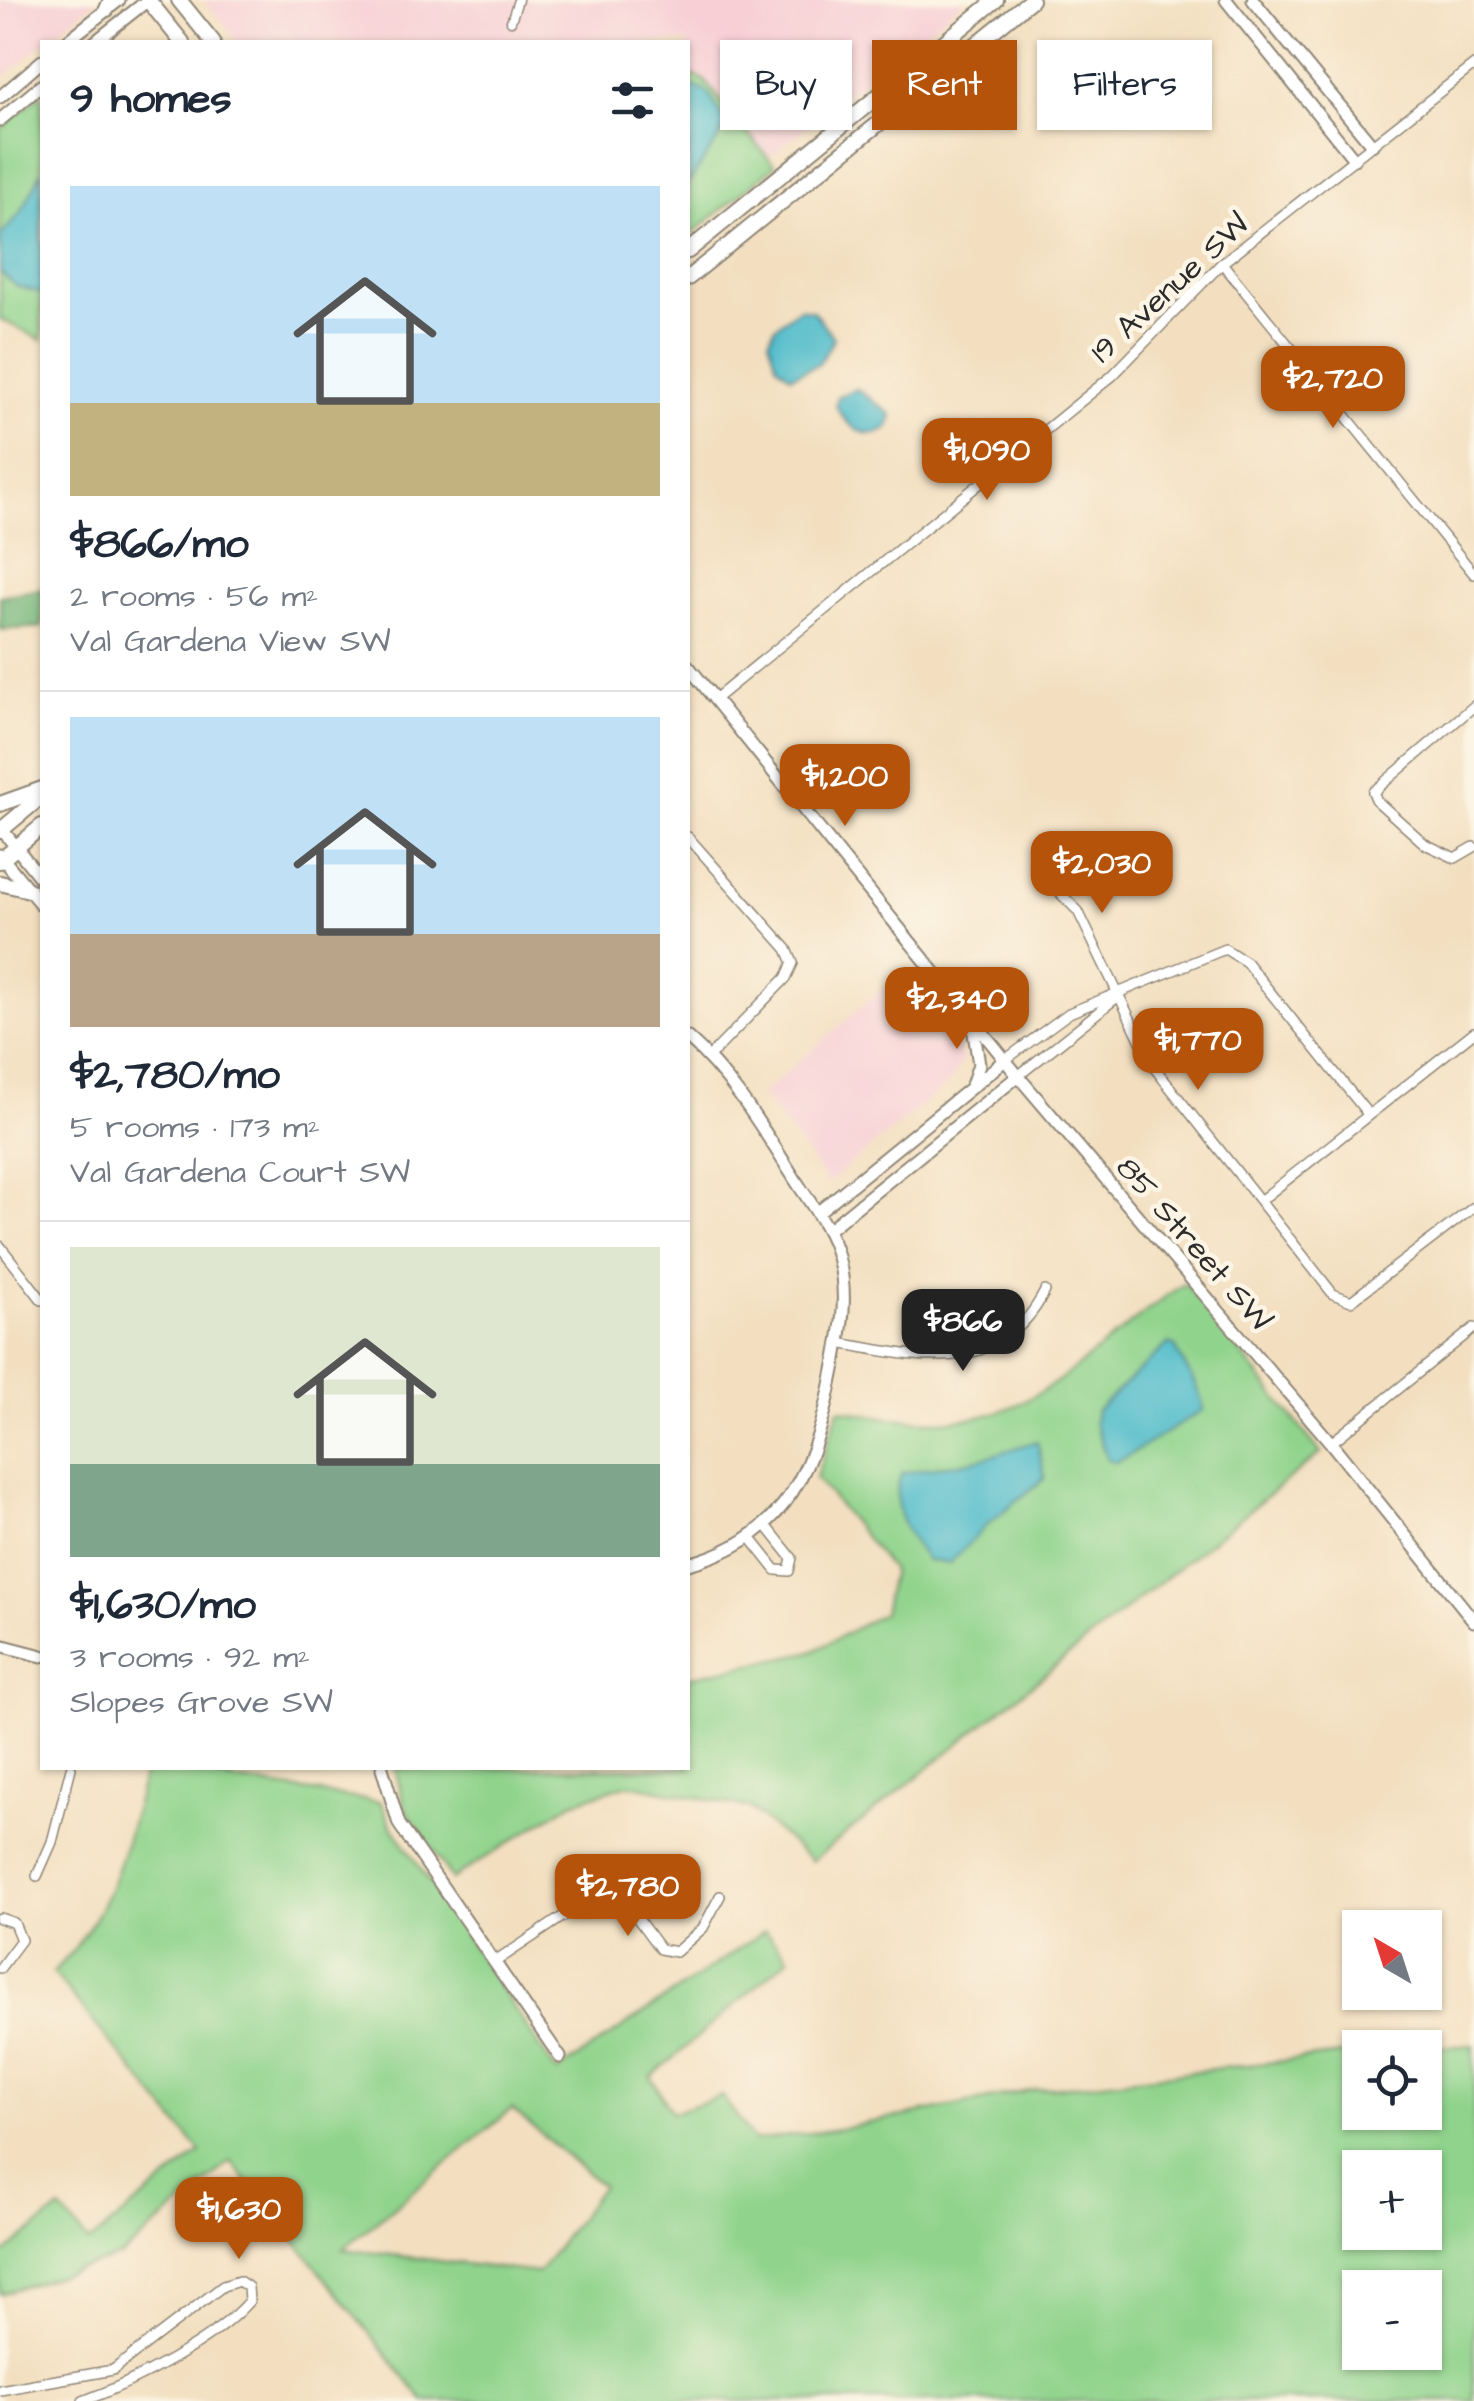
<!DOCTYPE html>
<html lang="en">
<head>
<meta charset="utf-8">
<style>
  body { margin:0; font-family:"Architects Daughter",sans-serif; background:#f2f2f3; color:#1f2937; height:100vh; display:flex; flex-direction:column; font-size:38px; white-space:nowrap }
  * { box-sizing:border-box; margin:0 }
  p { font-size:32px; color:#747a83 }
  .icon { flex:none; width:55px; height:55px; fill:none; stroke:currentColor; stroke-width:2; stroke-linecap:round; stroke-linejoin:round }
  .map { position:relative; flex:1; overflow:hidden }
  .panel { position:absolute; left:40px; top:40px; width:650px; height:1730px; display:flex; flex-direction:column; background:#fff; border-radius:0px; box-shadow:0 2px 8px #0004 }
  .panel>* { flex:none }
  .banner { position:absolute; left:720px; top:40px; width:602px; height:90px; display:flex; gap:20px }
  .needle { width:65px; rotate:321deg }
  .fabs { position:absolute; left:1342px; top:1910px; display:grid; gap:20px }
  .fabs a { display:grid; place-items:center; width:100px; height:100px; border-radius:0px; background:#fff; box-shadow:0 2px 8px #0004; font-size:50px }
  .price { position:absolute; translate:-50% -85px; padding:0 22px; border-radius:20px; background:#b45309; color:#fff; font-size:32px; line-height:65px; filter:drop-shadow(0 2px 5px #0008) }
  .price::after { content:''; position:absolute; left:50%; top:60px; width:30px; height:22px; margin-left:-15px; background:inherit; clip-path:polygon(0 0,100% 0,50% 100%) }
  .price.selected { background:#222; color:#fff }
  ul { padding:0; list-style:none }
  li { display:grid; align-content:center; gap:20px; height:530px; padding:0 30px }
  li+li { border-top:2px solid #e0e1e3 }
  li span { display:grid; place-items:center; height:310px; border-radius:0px; color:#555 }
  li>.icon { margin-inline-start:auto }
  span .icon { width:180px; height:180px; fill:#fffc; stroke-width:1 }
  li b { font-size:42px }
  h2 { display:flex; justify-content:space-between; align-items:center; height:120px; padding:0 30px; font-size:42px }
  .tag { padding:0 35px; border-radius:0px; background:#fff; box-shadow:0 2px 8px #0004; font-size:35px; line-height:90px }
  .tag.selected { background:#b45309; color:#fff }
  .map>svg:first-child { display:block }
</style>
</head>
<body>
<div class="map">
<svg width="1474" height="2401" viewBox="0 0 1474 2401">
  <rect width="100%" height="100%" fill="#fcf5e5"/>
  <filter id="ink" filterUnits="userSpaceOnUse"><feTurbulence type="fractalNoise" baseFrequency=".01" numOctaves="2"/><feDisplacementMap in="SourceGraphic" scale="20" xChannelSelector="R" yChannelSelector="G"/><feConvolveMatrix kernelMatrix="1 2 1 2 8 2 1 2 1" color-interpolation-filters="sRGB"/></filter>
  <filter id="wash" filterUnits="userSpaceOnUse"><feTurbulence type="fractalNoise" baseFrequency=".0048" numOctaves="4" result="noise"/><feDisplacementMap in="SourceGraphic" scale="40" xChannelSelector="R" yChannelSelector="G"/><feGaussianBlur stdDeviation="2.25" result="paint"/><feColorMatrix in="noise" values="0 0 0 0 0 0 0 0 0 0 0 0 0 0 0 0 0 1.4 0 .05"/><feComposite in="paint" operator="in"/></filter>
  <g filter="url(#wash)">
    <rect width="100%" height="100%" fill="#f3dfc0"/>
    <!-- built -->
    <path fill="#f7cfd5" d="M0,0H96L0,80Z
      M204,0H965L768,158L704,80L688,73V42H238Z
      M899,974L909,980L964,1058L950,1082L828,1183L762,1094Z"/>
    <!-- green -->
    <path fill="#8fd38c" stroke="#5d7f5c" stroke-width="2.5" fill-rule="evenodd" d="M688,73L704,80L775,166L688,237Z
      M42,93V340L0,319V130Z
      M1185,1283L1321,1453L812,1861L750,1808L629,1784L573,1802L452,1879L405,1808L395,1768H688V1677L814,1651L883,1613L892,1570L816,1478L839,1409C1030,1450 1045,1380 1185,1283Z
      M145,1768H181L237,1781L381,1802L392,1826L557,2072L765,1931L789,1958L651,2077L672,2113L722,2096L754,2141L839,2129L1034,2090L1360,2052V2112H1425V2048L1474,2045V2401H424L231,2161L122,2256L0,2294V2257L60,2209L89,2243L201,2152L53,1973C113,1912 125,1848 145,1768ZM512,2109L602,2186L538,2273L343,2249ZM1360,2168H1425V2232H1360ZM1360,2288H1425V2352H1360Z"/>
    <!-- forest -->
    <path fill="#73b578" stroke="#4f7052" stroke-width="2.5" d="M42,589V627L0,630V596Z"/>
    <!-- water -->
    <path fill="#50bccb" stroke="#3e747b" stroke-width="2.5" d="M688,83L708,93L728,125L688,184Z
      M42,170V293L16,286L0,272V236L21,213Z
      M799,308L813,311L834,338L819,364L791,376L777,365L769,340L775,327Z
      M857,389L892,415L889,427C865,443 848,427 836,406L838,396Z
      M1168,1344L1175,1346C1182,1363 1204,1394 1203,1410L1125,1458L1115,1462L1107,1459L1094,1422L1096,1411Z
      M1037,1441L1045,1478L989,1523L949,1564L927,1560C906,1535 888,1505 902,1473L981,1459Z"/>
  </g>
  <g filter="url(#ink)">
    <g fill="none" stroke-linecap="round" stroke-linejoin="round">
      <!-- pedestrian casing -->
      <g stroke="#8f8576" stroke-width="11">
        <path id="pedestrian" d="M511,21L518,0"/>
      </g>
      <!-- minor casing -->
      <g stroke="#8f8576" stroke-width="12">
        <path id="minor" d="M1222,263L1474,574
          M714,700L1112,376L1222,263L1474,65
          M1474,706L1373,792L1377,801L1425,844L1455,858L1474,847
          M688,837L787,949L793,963L786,978L709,1057
          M1038,871L1078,911L1153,1066L1260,1201
          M1474,1032L1260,1201L1333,1294L1351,1301L1474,1207
          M1005,1060L1069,1013L1225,949L1246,962L1368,1114
          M1018,1076L1116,998
          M0,1246L42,1300
          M839,1343C917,1357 1000,1379 1045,1291
          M1331,1443L1474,1328
          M749,1536L776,1570L789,1571L792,1558L765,1524
          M37,1876L52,1842L71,1768
          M0,1918L14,1923L21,1940L0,1968
          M495,1962L604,1889L621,1896L660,1949L676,1952L703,1928L720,1896
          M0,2390L113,2370L223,2286L239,2281L248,2287L249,2301C214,2341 133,2383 83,2401"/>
      </g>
      <!-- tertiary casing -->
      <g stroke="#8f8576" stroke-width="15">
        <path id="tertiary" d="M1226,0L1354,159
          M1253,0L1372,145
          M66,42L119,0
          M95,42L148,0
          M0,97L42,61
          M0,120L42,85
          M688,666L1018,1076L1331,1443L1474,1621
          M0,827L42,880
          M0,855L42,906
          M972,1021L979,1064L972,1085
          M688,1038C735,1080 764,1131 798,1184C813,1207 831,1230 838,1257C849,1296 841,1332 834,1370C816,1463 789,1538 688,1564
          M817,1213L1005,1060
          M828,1230L1018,1076
          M0,1645L42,1656
          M382,1768L399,1824L560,2057"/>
      </g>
      <!-- secondary casing -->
      <g stroke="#8f8576" stroke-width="18">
        <path id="secondary" d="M148,0L182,42
          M179,0L213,42
          M107,9L111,0
          M688,251L996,0
          M688,278L1031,0
          M0,804L42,789
          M0,831L42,796
          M0,861L42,826
          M0,883L29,890"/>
      </g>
      <!-- pedestrian -->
      <use href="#pedestrian" stroke="#fff" stroke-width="8"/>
      <!-- minor -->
      <use href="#minor" stroke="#fff" stroke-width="9"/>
      <!-- tertiary -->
      <use href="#tertiary" stroke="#fff" stroke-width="11"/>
      <!-- secondary -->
      <use href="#secondary" stroke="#fff" stroke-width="14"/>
    </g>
  </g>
  <g text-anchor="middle" stroke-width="9" stroke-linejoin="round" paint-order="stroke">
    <!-- street labels -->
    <g font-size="32" fill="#2b2b2b" stroke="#fcf5e5">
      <text transform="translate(1169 287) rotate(-43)" y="11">19 Avenue SW</text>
      <text transform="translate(1195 1243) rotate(49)" y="11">85 Street SW</text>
    </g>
  </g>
</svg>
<div class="fabs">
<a><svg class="needle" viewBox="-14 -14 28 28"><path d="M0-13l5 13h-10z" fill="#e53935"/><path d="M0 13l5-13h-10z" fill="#747a83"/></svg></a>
<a><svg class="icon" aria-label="locate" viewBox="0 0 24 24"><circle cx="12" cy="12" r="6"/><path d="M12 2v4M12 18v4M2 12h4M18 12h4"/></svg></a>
<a>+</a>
<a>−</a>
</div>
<b class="price" style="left:1333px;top:431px">$2,720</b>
<b class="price" style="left:987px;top:503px">$1,090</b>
<b class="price" style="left:845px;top:829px">$1,200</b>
<b class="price" style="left:1102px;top:916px">$2,030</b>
<b class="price" style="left:957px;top:1052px">$2,340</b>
<b class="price" style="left:1198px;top:1093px">$1,770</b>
<b class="price selected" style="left:963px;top:1374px">$866</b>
<b class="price" style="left:628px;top:1939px">$2,780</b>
<b class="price" style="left:239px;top:2262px">$1,630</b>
<div class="banner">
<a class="tag">Buy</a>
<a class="tag selected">Rent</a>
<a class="tag">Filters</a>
</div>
<section class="panel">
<h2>9 homes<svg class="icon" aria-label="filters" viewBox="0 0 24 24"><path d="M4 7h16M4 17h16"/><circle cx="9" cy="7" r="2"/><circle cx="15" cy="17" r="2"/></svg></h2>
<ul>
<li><span style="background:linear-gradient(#bfe0f5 70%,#c2b280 0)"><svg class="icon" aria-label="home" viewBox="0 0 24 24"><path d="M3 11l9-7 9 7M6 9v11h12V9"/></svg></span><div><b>$866/mo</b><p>2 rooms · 56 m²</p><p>Val Gardena View SW</p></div></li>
<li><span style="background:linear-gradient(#bfe0f5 70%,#b9a48a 0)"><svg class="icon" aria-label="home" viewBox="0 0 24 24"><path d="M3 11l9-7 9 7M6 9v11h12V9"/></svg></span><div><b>$2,780/mo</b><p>5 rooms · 173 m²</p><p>Val Gardena Court SW</p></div></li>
<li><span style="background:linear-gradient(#dfe7d0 70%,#7fa58c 0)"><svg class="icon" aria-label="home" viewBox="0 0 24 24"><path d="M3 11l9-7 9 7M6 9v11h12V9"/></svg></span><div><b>$1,630/mo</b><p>3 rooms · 92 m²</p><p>Slopes Grove SW</p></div></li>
</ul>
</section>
</div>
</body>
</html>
